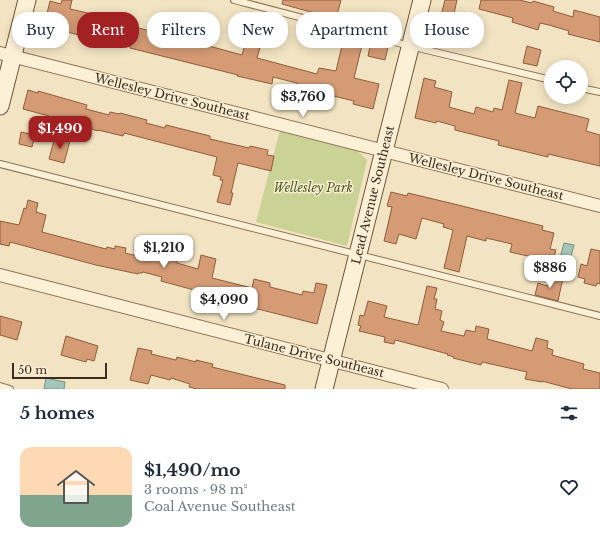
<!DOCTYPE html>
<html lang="en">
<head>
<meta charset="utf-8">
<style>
  body { margin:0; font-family:"Libre Baskerville",serif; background:#f6f6f7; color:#1f2937; height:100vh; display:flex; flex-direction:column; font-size:15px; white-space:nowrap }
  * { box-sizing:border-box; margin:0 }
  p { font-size:13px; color:#747a83 }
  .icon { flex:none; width:22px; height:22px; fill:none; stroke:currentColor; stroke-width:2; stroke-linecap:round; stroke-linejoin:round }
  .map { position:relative; height:389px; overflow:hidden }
  .side { display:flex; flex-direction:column; background:#fff; flex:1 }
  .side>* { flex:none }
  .hud { position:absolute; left:12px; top:12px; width:576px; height:36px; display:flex; gap:8px }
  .tools { position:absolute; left:544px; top:60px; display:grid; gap:8px }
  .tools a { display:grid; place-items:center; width:44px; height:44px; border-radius:50%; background:#fff; box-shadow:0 2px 10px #0003; font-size:20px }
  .scale { position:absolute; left:12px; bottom:10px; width:95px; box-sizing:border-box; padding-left:4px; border:2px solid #3d2c1d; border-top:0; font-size:11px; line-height:14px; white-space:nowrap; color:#3d2c1d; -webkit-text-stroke:3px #f9eed3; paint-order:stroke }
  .price { position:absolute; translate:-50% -34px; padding:0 9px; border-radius:8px; background:#fff; color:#222; font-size:13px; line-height:26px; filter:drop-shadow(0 1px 2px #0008) }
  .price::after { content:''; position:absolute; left:50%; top:24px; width:12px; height:9px; margin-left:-6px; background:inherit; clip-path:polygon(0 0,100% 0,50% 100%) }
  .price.current { background:#a32123; color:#fff }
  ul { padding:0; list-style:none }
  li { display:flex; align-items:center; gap:12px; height:100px; padding:0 20px }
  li+li { border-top:1px solid #e0e1e3 }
  li span { display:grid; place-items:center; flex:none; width:112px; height:80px; border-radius:12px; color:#555 }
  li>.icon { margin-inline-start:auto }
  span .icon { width:48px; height:48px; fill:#fffc; stroke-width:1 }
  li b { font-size:17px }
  h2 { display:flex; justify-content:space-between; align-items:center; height:48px; padding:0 20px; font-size:17px }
  .chip { padding:0 14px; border-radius:16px; background:#fff; box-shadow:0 2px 10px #0003; font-size:14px; line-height:36px }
  .chip.current { background:#a32123; color:#fff }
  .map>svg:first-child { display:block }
</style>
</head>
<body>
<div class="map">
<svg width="600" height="389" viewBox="0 0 600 389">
  <rect width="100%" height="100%" fill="#f2e4c2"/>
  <!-- green -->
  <path fill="#cbd295" d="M280,130L358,151L367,160L347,246L256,222Z"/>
  <!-- water -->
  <path fill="#a5c5bb" stroke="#6b9489" d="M564,243L574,245L567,271L557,269Z
    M46,378L65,382L64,389H44Z"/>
  <!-- building -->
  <path fill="#d49b75" stroke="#905c3b" d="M62,0H72L70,9L110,18L111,14L129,19L128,25L157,33L159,27L192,35V33L212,38L209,46L242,55L245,44L260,48L257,58L317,74L319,68L336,71L343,41L362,45L354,78L379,84L373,109L353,104L354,101L313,91L312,93L296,89L297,83L273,77L272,84L237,76L238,75L130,48V46L94,37V39L44,26L50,1L61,4Z
    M283,0H341L336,19L282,4Z
    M445,0H457L453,18L441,15Z
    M481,0H519L532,3L533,1L554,7L553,11L573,17L574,10L600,17V42L568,34L569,31L549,25L540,23L538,30L512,22L513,18L479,9Z
    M371,42L388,47L385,60L368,56Z
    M527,46L541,50L537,66L523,63Z
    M424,78L436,81L434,87L452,92L449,107L474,114L476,107L493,112L494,108L502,110L509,80L522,83L515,113L535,118L538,106L589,119L586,131L600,135V166L548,154V157L498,145L499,141L455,130V126L437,121L436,123L415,118Z
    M28,90L38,93V91L87,105L86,109L109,115L110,112L119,114L120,113L147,120L146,123L165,128L166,125L210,136V139L249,148L250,146L268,150L267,155L274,156L271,171L238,163L231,193H233L230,205L217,202L223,180H220L221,177L213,175L217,157L124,133L123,136L98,130V131L81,126L82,124L62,119L59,132L46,129L49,116L23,109Z
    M21,132L35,135L32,147L19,144Z
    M55,137L70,141L64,163L49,159Z
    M391,192L407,196L408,193L450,203L543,226L542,230L554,233L550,249L556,250L552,263L532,257L510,252L512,244L486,238V241L467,236L459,272L444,268L453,230L443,227L444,224L422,218L416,239L399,234L396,244L384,241L392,207L387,206Z
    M28,200L38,203L36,212L46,215L42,232L106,249L107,247L115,249V246L126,248L125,253L150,259L151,255L177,261V263L198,269L201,255L216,259L212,278L252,288L254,279L270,283V287L302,295L303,291L314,293L316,283L327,285L317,324L254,308L255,304L234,299L233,302L216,297V296L161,281L162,277L143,272L142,273H138V274L96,265L10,242L9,246L0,244V221L19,225L24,208L26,209Z
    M591,249L600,251V284L597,283L596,286L584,283L585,279L578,277L581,264L587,266Z
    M550,275L563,278L558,301L535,295L538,283L547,286Z
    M427,286L437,288L434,299H437L435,309L442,311L440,320L444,322L441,331L464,336L466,330L475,332L476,326L489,329L487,339L532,351L536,338L548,341L547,348L553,350L552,355L584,364L583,369L600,373V389H572L542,381V382L525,379L527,372L482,362L481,365L453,358L454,357L447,355L448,354L403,342L395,340L394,344L384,342L385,337L359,331L361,326L358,325L360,315L364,316L368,301L387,306L384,317L418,325Z
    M0,316L22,322L17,340L0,335Z
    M66,336L98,346L94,361L87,359L86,362L61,355Z
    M138,348L152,351L151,354L176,360L177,357L196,362V360L213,364L212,367L285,385V389H197L189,387L190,384L171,378L170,380L151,375L148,384L130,380Z"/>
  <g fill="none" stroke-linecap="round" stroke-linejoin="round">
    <!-- service casing -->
    <g stroke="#8e7457" stroke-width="8">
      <path id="service" d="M234,0L410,46L551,80
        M581,88L600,92
        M0,164L600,316
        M0,386L10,389"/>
    </g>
    <!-- minor casing -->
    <g stroke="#8e7457" stroke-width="14">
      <path id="minor" d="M0,53L600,206
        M0,275L442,389"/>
    </g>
    <!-- secondary casing -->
    <g stroke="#70553a" stroke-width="19">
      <path id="secondary" d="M0,106L27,0
        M324,389L422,0"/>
    </g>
    <!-- service -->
    <use href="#service" stroke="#fcf0d7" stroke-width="6"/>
    <!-- minor -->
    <use href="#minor" stroke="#fcf0d7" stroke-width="12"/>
    <!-- secondary -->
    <use href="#secondary" stroke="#fcf0d7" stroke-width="17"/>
  </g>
  <g text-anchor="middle" stroke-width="3" stroke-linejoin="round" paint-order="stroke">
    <!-- street labels -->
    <g font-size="12" fill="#3d2c1d" stroke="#f9eed3">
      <text transform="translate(172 97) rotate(14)" y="4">Wellesley Drive Southeast</text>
      <text transform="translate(486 177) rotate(14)" y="4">Wellesley Drive Southeast</text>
      <text transform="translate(373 195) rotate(-76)" y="4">Lead Avenue Southeast</text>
      <text transform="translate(314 356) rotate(14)" y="4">Tulane Drive Southeast</text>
    </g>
    <!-- park labels -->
    <g font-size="12" font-style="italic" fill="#4d5b21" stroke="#f9eed3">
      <text x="313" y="192">Wellesley Park</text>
    </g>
  </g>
</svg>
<div class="tools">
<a><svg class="icon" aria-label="locate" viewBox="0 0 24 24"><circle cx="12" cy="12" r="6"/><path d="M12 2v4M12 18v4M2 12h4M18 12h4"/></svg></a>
</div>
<div class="scale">50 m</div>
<b class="price" style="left:303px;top:118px">$3,760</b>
<b class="price current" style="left:60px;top:150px">$1,490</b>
<b class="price" style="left:164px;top:269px">$1,210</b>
<b class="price" style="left:550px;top:289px">$886</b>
<b class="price" style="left:224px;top:321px">$4,090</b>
<div class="hud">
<a class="chip">Buy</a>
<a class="chip current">Rent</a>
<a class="chip">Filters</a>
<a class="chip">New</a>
<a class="chip">Apartment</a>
<a class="chip">House</a>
</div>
</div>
<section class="side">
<h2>5 homes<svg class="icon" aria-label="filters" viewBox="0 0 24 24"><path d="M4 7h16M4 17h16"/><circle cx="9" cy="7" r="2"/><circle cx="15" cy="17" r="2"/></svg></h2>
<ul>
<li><span style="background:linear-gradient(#ffd9b3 60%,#7fa58c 0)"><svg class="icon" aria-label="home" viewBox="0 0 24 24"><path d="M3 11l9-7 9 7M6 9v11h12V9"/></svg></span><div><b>$1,490/mo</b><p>3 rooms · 98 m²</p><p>Coal Avenue Southeast</p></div><svg class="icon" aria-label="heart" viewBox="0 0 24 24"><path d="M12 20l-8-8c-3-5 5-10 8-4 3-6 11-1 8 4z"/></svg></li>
</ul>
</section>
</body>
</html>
